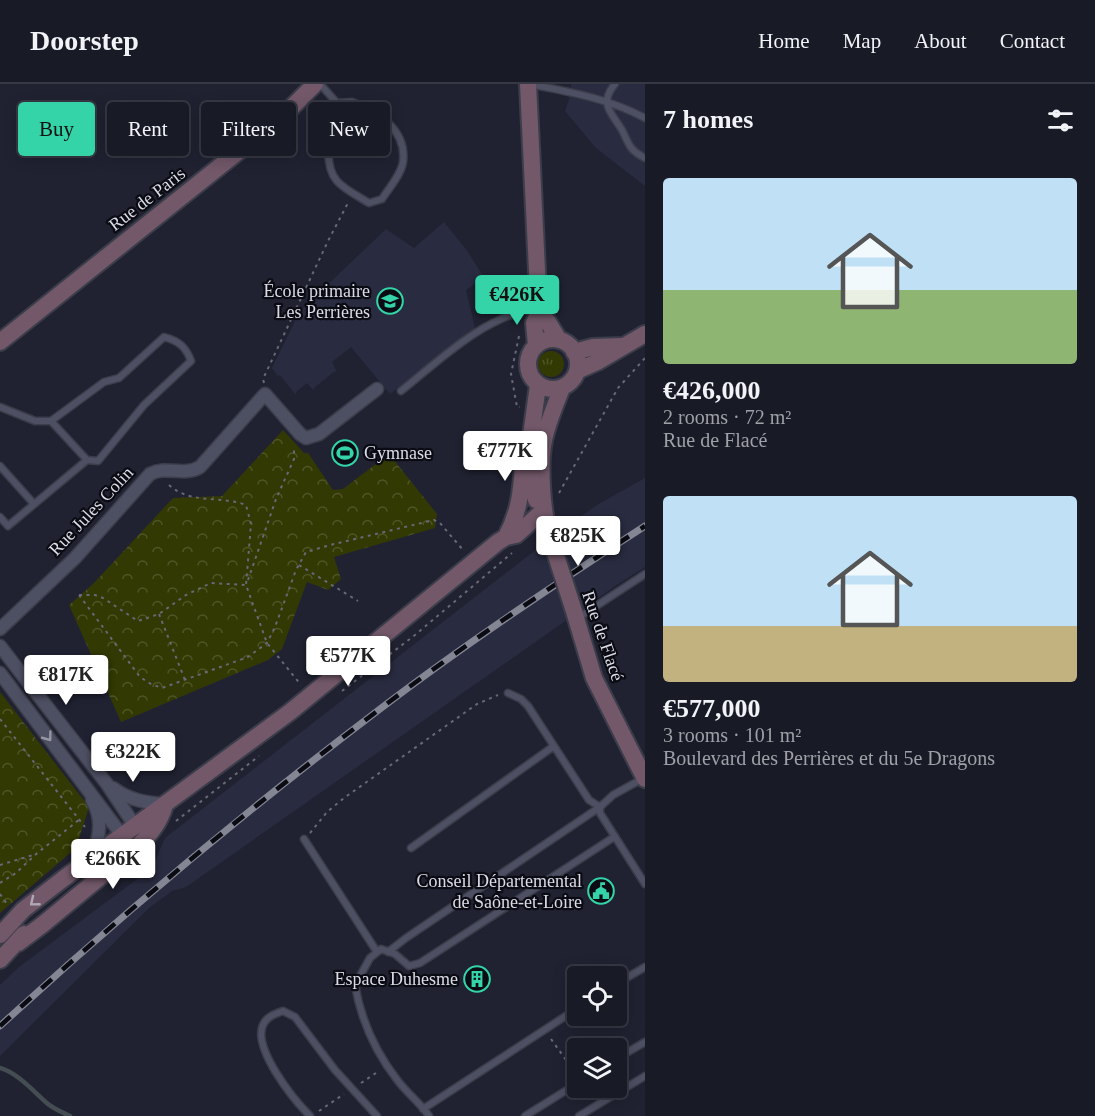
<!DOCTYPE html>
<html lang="en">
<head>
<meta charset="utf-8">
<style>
  body { margin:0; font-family:"Times New Roman",serif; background:#252732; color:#f1f3f6; height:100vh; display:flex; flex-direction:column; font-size:22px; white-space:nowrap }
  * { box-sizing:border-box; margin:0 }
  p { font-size:20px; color:#9fa1a7 }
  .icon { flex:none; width:33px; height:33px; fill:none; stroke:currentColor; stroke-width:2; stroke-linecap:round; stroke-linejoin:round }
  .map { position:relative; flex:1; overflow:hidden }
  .sheet { display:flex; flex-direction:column; background:#181a26; width:450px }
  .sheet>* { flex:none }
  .hud { position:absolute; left:18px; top:18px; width:537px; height:54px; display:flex; gap:12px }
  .tools { position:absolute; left:567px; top:882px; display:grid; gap:12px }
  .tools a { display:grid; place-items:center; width:60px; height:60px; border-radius:6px; background:#181a26; box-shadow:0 3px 15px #0003,0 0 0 2px #363843; font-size:30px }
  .price { position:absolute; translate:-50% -51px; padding:0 14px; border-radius:6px; background:#fff; color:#222; font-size:20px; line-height:39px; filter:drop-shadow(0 2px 3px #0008) }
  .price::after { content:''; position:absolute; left:50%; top:36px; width:18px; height:14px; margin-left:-9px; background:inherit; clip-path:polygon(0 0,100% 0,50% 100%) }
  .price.on { background:#34d4a8; color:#111 }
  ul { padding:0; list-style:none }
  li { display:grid; align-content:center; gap:12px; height:318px; padding:0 18px }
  li span { display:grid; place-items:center; height:186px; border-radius:6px; color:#555 }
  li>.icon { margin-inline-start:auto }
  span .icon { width:108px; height:108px; fill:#fffc; stroke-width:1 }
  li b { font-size:26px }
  h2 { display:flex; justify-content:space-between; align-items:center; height:72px; padding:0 18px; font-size:26px }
  .pill { padding:0 21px; border-radius:6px; background:#181a26; box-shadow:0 3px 15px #0003,0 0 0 2px #363843; font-size:21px; line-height:54px }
  .pill.on { background:#34d4a8; color:#111 }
  header { display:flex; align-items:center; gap:36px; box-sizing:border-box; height:84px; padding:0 30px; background:#181a26; border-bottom:2px solid #363843 }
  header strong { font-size:28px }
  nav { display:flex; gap:33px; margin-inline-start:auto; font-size:21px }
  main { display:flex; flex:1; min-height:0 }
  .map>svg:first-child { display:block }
</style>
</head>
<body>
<header>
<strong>Doorstep</strong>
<nav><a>Home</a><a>Map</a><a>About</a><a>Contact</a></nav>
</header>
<main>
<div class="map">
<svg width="645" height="1032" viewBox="0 0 645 1032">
  <defs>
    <pattern id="grass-tufts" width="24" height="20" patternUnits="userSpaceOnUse" patternTransform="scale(1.5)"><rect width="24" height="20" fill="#323902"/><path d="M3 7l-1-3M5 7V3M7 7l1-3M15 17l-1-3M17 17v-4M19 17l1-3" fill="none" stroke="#4f5527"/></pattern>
    <pattern id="park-crowns" width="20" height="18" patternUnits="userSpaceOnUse" patternTransform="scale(1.5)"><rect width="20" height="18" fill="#323902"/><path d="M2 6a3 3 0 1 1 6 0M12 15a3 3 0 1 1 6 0" fill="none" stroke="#4f5527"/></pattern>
  </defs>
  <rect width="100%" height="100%" fill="#202232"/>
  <!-- built -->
  <path fill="#292b40" d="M571,0H645V102L596,64L565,27L569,16Z
    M444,138L468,168L484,194L466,206L475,244L390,310L351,263L332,278L337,288L335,287L314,304V307L307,299L296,308V311L280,291L278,292L272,284L300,227L386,145L414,164Z
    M645,394V483L618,500L186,803L172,807L149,824L0,972V901L19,883L152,784L165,754L560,447L597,421Z"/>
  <!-- grass -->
  <path fill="url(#grass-tufts)" d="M538 280a13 13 0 1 1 26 0a13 13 0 1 1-26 0Z"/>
  <!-- park -->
  <path fill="url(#park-crowns)" d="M283,346L304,369H308L333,406L343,405L389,370L437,430L435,444L334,473L341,495L328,506L307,498L282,565L268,576L121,638L69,521L93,500L173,414L222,412Z
    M0,608L89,723L76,764L0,829Z"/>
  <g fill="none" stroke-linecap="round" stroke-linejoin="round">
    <!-- stream -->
    <path stroke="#444d52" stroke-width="4.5" d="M0,984C18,989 34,1008 48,1020C54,1025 62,1028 70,1032"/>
    <!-- lane casing -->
    <g stroke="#3c3d4a" stroke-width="9">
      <path id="lane" d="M320,0L337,19
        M529,0C570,8 607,14 645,34
        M615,0C598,20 612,29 622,46C629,60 629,66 645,74
        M352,18C378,27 407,46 403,78C401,91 389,104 382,115L369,119C358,112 345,106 337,97C321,79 331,40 337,19Z
        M401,307C441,275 483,233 536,224
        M0,323L35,337H51L87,376L8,442L0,433
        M51,337L104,298L119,294L164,253C179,257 186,263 191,277L144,321L98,377L87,376
        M0,382L34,420
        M578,534L645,490
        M644,694L613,711L600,723V729L645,800
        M304,755L377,868
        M411,764L554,662
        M388,868L406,854L600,723L589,716L528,622L521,615L508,609
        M616,900L645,883
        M616,975L645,958
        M423,1025L578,924
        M310,1032C294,1016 250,962 264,939C268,932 275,930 283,927L295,933L335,986L377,1032
        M429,1032C420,1019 408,1010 398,997C376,969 361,936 355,901L370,874L381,865L395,870L409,882L420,879L614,753
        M525,1032L578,999
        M579,1032L645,992"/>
    </g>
    <!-- street casing -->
    <g stroke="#3c3d4a" stroke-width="15">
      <path id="street" d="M0,545L75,474L150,390C167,381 183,393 200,383L265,310L300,350L306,354L319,350L377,305
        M0,562L107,700L135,742
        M0,589L133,766
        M113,704C129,716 146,719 165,720
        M91,773C100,755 103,734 92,716"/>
    </g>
    <!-- secondary casing -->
    <g stroke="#3c3d4a" stroke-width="20">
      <path id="secondary" d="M528,0L539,228L534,239L536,261
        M539,228L548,238L559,256
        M528 280a25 25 0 1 1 50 0a25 25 0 1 1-50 0Z
        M0,258L264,47L288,27L315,0
        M574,268L593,263L622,262
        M577,287L597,278L645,250
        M536,416L531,391V352L538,301
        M506,453C519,428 521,410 523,382
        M550,453C542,429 539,381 544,356C548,338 555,321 562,304
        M573,524L594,594L645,695
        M0,851L23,826L63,795L290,628L498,458L506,453L516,451L544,426
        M18,859L42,841L139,761C151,749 160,738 165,721
        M0,876L24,850"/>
    </g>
    <!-- path -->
    <path stroke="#676977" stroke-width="2" stroke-dasharray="3 4.5" stroke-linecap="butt" d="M519,252L511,290L517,323H520
      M264,299L263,295L328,157L349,117
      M169,401C191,421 221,411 246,421L251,440L246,501
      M559,409L618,304L645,274
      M299,481L358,517
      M248,496L276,415L294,375V363
      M79,511L140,593L151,600L162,604L248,573L267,559L275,543L296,486L306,468L334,460L434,436L440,439L463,466
      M79,511H95L103,514L138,537L159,530L186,511L211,499L246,501L267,559L301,601
      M159,530L185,596
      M342,607L415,551L512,469
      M0,635L85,743
      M176,737L259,672
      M310,749L327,728L344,714L477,620L498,611
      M0,781L33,771
      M0,799L16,789L35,771L80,735
      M0,810L7,820
      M551,955L576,990
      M361,999L379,987
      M319,1027L344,1010"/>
    <!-- lane -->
    <use href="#lane" stroke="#4d4f62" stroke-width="6"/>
    <!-- street -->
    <use href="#street" stroke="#4d4f62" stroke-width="12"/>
    <!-- secondary -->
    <use href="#secondary" stroke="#725869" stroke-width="16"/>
    <!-- rail casing -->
    <g stroke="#848693" stroke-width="7">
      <path id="rail" d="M0,942C121,831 248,725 380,625C465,560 555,500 645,442"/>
    </g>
    <!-- rail -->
    <use href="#rail" stroke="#0b0c13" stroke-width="4.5" stroke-dasharray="14" stroke-linecap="butt"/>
    <!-- secondary-bridge casing -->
    <g stroke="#3c3d4a" stroke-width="20" stroke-linecap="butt">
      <path id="secondary-bridge" d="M550,453L573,524"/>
    </g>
    <!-- secondary-bridge -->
    <use href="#secondary-bridge" stroke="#725869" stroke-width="16"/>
  </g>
  <!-- one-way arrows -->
  <defs><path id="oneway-chevron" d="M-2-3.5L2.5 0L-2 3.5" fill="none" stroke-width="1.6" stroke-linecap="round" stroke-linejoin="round" transform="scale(1.5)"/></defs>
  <use stroke="#9496a4" href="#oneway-chevron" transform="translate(48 653) rotate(53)"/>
  <use stroke="#b0a7b5" href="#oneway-chevron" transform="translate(34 818) rotate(141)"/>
  <!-- icons -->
  <defs>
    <g id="school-ring" transform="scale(1.35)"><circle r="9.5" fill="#0b0c13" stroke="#34d4a8" stroke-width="1.5"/><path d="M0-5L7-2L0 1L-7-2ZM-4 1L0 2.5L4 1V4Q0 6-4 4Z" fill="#34d4a8"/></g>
    <g id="stadium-ring" transform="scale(1.35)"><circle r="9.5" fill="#0b0c13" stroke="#34d4a8" stroke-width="1.5"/><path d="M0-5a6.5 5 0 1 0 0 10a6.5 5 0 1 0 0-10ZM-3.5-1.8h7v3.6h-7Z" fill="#34d4a8"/></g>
    <g id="civic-ring" transform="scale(1.35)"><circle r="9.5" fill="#0b0c13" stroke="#34d4a8" stroke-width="1.5"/><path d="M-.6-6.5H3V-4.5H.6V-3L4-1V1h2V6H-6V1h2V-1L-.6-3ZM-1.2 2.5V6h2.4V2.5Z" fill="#34d4a8"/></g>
    <g id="building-ring" transform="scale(1.35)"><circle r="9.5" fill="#0b0c13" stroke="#34d4a8" stroke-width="1.5"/><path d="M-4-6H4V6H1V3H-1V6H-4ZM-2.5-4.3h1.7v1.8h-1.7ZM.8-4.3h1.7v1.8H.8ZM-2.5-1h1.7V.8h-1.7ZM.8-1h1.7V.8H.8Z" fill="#34d4a8"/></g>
  </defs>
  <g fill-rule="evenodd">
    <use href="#school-ring" x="390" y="217"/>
    <use href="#stadium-ring" x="345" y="369"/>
    <use href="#civic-ring" x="601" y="807"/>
    <use href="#building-ring" x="477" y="895"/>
  </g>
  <g text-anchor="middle" stroke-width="4.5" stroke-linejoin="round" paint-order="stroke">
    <!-- street labels -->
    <g font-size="18" fill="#dadce7" stroke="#0b0c13">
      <text transform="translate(147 115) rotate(-38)" y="6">Rue de Paris</text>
      <text transform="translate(91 427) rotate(-47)" y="6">Rue Jules Colin</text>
      <text transform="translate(603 552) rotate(71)" y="6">Rue de Flacé</text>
    </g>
    <!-- poi labels -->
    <g font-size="18" fill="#dadce7" stroke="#0b0c13" text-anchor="end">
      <text x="370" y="213">École primaire<tspan x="370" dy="21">Les Perrières</tspan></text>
      <text x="364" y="375" text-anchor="start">Gymnase</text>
      <text x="582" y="803">Conseil Départemental<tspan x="582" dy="21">de Saône-et-Loire</tspan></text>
      <text x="458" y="901">Espace Duhesme</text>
    </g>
  </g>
</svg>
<div class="tools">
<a><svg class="icon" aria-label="locate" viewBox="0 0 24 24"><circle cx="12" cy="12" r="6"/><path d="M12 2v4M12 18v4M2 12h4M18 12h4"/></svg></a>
<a><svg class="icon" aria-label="layers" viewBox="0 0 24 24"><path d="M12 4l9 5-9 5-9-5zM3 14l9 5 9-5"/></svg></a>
</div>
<b class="price on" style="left:517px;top:242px">€426K</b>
<b class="price" style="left:505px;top:398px">€777K</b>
<b class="price" style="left:578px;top:483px">€825K</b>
<b class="price" style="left:348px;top:603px">€577K</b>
<b class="price" style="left:66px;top:622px">€817K</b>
<b class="price" style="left:133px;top:699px">€322K</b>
<b class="price" style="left:113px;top:806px">€266K</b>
<div class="hud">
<a class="pill on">Buy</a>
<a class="pill">Rent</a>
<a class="pill">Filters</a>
<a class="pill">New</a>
</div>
</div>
<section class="sheet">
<h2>7 homes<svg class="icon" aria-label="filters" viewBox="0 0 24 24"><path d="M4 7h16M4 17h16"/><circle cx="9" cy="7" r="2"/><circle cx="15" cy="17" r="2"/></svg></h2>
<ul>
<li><span style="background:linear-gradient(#bfe0f5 60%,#8fb573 0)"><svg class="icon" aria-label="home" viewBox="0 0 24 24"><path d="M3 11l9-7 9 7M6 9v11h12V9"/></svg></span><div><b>€426,000</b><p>2 rooms · 72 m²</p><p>Rue de Flacé</p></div></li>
<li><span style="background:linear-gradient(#bfe0f5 70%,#c2b280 0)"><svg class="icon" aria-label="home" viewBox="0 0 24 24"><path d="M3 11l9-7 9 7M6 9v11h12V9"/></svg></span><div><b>€577,000</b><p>3 rooms · 101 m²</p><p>Boulevard des Perrières et du 5e Dragons</p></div></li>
</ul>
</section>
</main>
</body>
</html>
